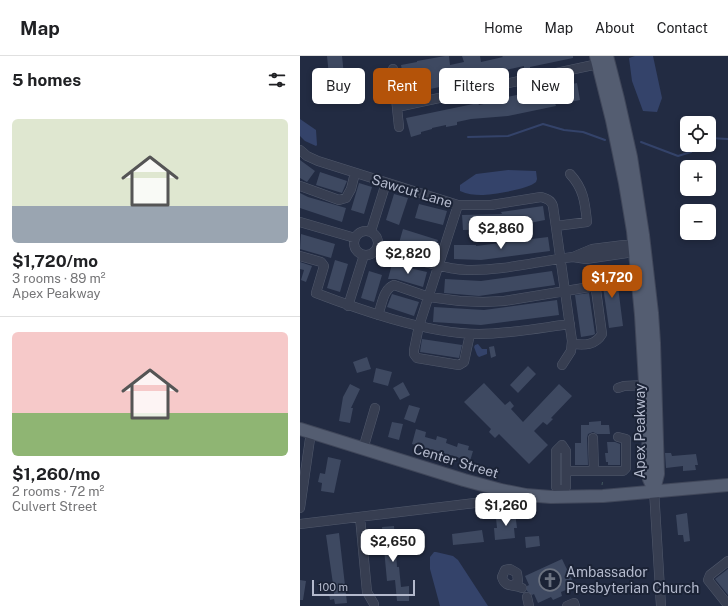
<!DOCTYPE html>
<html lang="en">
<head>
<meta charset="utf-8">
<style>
  body { margin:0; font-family:"Public Sans",sans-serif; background:#f2f2f2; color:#202124; height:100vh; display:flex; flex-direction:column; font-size:15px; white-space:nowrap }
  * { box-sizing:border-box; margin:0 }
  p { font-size:13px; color:#757577 }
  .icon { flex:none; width:22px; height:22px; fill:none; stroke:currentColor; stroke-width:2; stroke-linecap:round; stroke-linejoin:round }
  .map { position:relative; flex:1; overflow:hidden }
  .side { display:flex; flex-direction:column; background:#fff; width:300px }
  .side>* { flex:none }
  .banner { position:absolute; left:12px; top:12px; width:356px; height:36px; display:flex; gap:8px }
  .controls { position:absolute; left:380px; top:60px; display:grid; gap:8px }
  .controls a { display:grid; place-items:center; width:36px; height:36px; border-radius:6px; background:#fff; box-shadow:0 2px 6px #0003; font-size:20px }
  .scale { position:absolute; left:12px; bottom:10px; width:103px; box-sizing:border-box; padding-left:4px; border:2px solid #b3b9cc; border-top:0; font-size:11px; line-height:14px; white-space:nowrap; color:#b3b9cc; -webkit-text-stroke:3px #1b2336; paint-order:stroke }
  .price { position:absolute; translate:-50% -34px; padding:0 9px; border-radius:8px; background:#fff; color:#222; font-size:13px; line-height:26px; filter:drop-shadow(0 1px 2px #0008) }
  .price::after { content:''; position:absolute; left:50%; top:24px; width:12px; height:9px; margin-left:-6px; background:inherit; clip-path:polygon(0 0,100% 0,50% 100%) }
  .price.active { background:#b45309; color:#fff }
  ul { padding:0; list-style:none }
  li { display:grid; align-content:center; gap:8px; height:212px; padding:0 12px }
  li+li { border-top:1px solid #e0e0e0 }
  li span { display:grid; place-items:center; height:124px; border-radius:6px; color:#555 }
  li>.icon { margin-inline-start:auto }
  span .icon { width:72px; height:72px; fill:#fffc; stroke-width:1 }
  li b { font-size:17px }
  h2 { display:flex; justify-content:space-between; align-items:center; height:48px; padding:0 12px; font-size:17px }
  .pill { padding:0 14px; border-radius:6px; background:#fff; box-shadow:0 2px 6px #0003; font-size:14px; line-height:36px }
  .pill.active { background:#b45309; color:#fff }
  header { display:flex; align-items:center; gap:24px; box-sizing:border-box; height:56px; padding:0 20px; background:#fff; border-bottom:1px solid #e0e0e0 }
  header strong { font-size:19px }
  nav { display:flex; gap:22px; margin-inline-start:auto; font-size:14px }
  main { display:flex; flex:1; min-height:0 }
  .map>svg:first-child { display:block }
</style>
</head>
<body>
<header>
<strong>Map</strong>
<nav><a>Home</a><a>Map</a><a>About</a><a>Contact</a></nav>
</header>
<main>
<section class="side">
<h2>5 homes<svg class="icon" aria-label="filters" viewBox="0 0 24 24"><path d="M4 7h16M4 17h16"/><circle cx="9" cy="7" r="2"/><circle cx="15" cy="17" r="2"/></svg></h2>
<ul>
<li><span style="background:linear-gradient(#dfe7d0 70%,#9aa5b1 0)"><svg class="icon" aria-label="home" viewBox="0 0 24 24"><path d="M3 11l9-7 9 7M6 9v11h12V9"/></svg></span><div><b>$1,720/mo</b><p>3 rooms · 89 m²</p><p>Apex Peakway</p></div></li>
<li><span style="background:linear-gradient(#f6c9c9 65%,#8fb573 0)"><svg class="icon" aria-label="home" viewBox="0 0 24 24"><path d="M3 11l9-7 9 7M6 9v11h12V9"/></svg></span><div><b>$1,260/mo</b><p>2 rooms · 72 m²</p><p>Culvert Street</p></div></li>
</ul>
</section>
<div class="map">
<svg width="428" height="550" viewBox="0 0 428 550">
  <rect width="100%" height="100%" fill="#222b42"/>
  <!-- water -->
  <path fill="#34436a" d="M335,0H353L362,42L357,56L343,55L332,25L329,2Z
    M0,63L16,74L17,89L16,90L5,85L0,80Z
    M208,114L236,115L237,123L236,126C229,133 192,139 181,139C174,139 167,138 160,135V129L176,118Z
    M178,288L182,293H187V298L179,301L177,299L174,291L175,289Z
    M134,496H136L153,500L158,504L188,550H140L130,513V501Z"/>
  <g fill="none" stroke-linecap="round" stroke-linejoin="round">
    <!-- stream -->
    <path stroke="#34436a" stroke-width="2" d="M168,81L208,80L243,68L264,74L283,76L305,84
      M409,82L428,83
      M341,86L378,100L391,96L397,89"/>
  </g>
  <!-- building -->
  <path fill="#3e4961" d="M27,0H42L44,19L29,20Z
    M145,0H149L150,9L164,6L162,0H180L181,6L203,1L202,0H273V2L230,11V12L224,13V10L201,15L202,18L106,38L101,9L117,6V5Z
    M277,27L280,44L270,46L269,44L255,47L256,50L208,60L171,63L157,66V69L146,71V69L132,72V73L121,76V78L111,81L106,62L178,47L179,49L193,46L192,44Z
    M0,104L15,115L7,126L0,122Z
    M20,116L47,125L42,137L16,129Z
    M59,127L72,131L64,158L51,154Z
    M0,137L8,141L46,152L42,166L0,152Z
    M94,138L108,142L99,169L86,164Z
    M119,148L147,155L143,169L115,162Z
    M243,150L245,164L199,173L163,174L162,159L202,158L201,156Z
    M103,173L138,184L133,198L99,187Z
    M1,178L35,188L31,202L0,193Z
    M248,181L250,195L181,204L154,203V189H176V190Z
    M35,204L48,208L40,236L27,232Z
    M0,206L12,210L6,226L1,224L4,214L0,213Z
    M92,208L127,216L123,231L96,223H88Z
    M69,215L82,219L74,246L61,242Z
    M252,215L255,229L179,240L144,237L145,223L181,225Z
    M316,215L323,270L309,272L301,217Z
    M289,237L295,278L293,279L281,281L275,239Z
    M92,238L119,246L114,260L87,251Z
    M257,244L259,259L181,269L133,266L134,251L184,254Z
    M122,283L162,289L159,302L120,296Z
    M194,290L196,300L191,302L189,291Z
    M67,301L71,313L57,317L53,306Z
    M228,310L236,318L218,337L210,329Z
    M76,312L92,316L88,330L73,326Z
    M103,326L110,339L100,344L93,332Z
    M184,327L205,349L210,345L214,350L211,353L223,366L259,328L272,340L251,362L253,363L247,369L243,366L234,375L248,389L229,408L199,378L195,382L189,376L191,373L164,346Z
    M50,328L60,333L51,352H53L50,367L39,365L43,341Z
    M109,349L120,352L115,367L104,363Z
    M301,365V369H309L310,378H297L293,376L288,378L287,382L288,409H275V387H281V369H289V366Z
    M92,366L103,368L99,384L88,381Z
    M116,373L126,376L125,381L136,384L137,380L147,383L146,387L157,391L158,387L169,390L168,394L173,395L170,405L112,388Z
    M307,386H315L320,388V409H308V406H306L305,397H308Z
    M365,397H371L372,400L396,398L398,409H395L396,414L383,415V410L366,412Z
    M28,401L41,404L34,437L21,435L22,427L18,426L20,417L25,418Z
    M215,456L217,472H214L215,482L195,484L194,472H197L196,462L202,461V457Z
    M387,457L390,485L384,486L383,479H378L376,459Z
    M94,470L97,511H99L101,531L109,530V545H97L95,524L87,525L82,471Z
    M182,474L184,486L153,489L152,478Z
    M39,477L47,547L35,548L34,543L30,544L29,538H34V535L26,479Z
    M239,480L240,490L226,492L225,481Z
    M262,503L275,530L261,536L262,540L253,544L251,541L238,547L234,538L232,539L227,535V530L229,529L225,520Z
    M428,513V539L415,523Z
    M0,524L6,525L3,544H0Z"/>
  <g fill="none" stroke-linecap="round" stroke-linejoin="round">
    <!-- minor casing -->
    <g stroke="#51596c" stroke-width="10">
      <path id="minor" d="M93,13L99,71
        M97,51L298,8
        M0,94L7,100L18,105L158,149H191L241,141C247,143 251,144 253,150L272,285L271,295L262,309
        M0,130L39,144L46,142L51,133L55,117
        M158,149L119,270L114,294V298L117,302L159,309L164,306L170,278
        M0,166L55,182
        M256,170L287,166C285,147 284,133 270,118
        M54 187a12 12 0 1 1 24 0a12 12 0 1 1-24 0Z
        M71,175L86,127
        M78,191C104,199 140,213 167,214C203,215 238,205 273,201L286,203L327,197L334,192
        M0,200L21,206L24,210L16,237C42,247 65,255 92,263C120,271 149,278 179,278C209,278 240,272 270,268
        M273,201L292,193L324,189L337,191
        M48,250L64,199
        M78,259C82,249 83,233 94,229L129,241L160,245L183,246L204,245L296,230
        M272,288C284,289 295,290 302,278L294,219
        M318,332L324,330L345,329
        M293,382L294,415
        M63,393L75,352
        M266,415H323L326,412V383L318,381
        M354,434L361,550
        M261,441L262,435L266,431V395L262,389L256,395V431L262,435
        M0,452L11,376
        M60,461L67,536L74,548
        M0,468L175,447C186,444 194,442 201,434
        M428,505L410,519L408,524L428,549
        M214,529L218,525L217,517L210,513L205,514L202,521C205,532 213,528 222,532
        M227,541L229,550
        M267,550L274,547L275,550"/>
    </g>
    <!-- major casing -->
    <g stroke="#40475a" stroke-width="14">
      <path id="major" d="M296,0L312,64L325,127L333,175L341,259L345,326L348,372L349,423L354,434
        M307,0L318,43L331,101L343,179L352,257L354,287L358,418L354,434
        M0,373L164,424L201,434L226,439L251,441L303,440L428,429"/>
    </g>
    <!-- path -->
    <path stroke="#42585f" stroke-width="1" stroke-dasharray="3 3" stroke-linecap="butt" d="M302,429L303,423"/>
    <!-- minor -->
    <use href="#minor" stroke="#373e51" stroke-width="9"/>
    <!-- major -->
    <use href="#major" stroke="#545d71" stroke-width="12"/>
  </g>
  <!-- icons -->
  <defs>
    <g id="church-ring" transform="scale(1.15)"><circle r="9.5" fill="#1b2336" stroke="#6b7280" stroke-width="1.5"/><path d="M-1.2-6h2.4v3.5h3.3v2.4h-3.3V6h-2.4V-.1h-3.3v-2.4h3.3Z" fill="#6b7280"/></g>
  </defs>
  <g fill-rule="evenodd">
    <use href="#church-ring" x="250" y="524"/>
  </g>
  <g text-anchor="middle" stroke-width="4" stroke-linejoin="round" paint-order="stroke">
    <!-- street labels -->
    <g font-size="14" fill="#b3b9cc" stroke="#1b2336">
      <text transform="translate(112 135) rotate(17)" y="5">Sawcut Lane</text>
      <text transform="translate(340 375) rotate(-90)" y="5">Apex Peakway</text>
      <text transform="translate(156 405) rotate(17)" y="5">Center Street</text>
    </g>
    <!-- poi labels -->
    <g font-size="14" fill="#b3b9cc" stroke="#1b2336" text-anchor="start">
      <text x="266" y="521">Ambassador<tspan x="266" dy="16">Presbyterian Church</tspan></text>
    </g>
  </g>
</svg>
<div class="controls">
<a><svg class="icon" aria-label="locate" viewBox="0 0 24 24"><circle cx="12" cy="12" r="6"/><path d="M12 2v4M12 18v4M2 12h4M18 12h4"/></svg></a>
<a>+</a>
<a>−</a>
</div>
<div class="scale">100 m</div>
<b class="price" style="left:201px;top:194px">$2,860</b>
<b class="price" style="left:108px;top:219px">$2,820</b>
<b class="price active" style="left:312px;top:243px">$1,720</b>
<b class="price" style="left:206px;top:471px">$1,260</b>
<b class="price" style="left:93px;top:507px">$2,650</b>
<div class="banner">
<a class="pill">Buy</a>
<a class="pill active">Rent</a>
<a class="pill">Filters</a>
<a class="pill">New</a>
</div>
</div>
</main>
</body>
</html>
